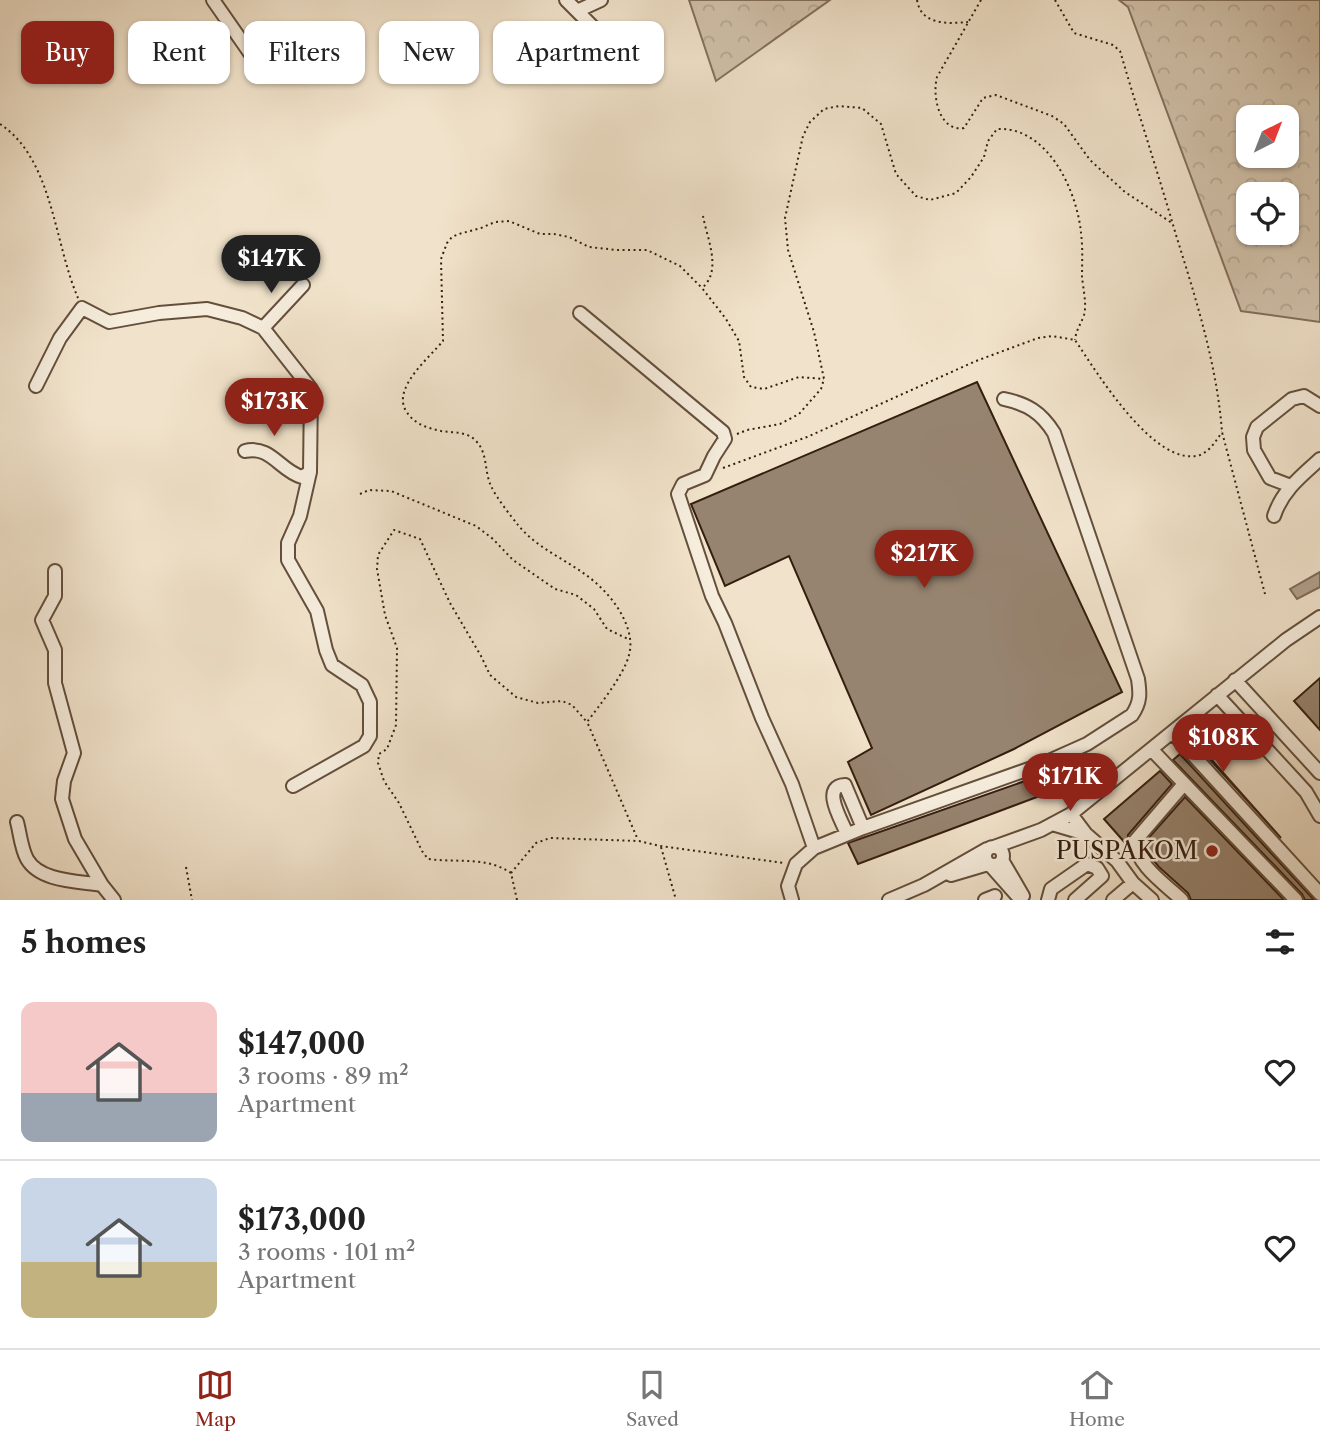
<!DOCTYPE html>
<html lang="en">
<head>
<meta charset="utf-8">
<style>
  body { margin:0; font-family:"Libre Caslon Text",serif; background:#f2f2f2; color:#222; height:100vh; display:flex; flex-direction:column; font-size:26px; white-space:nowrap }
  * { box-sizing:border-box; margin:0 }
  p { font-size:23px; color:#767676 }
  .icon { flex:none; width:38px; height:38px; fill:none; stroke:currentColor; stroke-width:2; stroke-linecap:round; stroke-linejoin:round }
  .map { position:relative; height:900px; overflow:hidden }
  .drawer { display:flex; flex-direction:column; background:#fff; flex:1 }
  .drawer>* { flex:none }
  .guide { position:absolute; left:21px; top:21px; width:700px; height:63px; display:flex; gap:14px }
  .needle { width:46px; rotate:42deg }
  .controls { position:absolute; left:1236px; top:105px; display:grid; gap:14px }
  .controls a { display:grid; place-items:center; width:63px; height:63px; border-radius:14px; background:#fff; box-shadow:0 2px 5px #0004; font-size:35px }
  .price { position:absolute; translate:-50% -60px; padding:0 16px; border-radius:24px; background:#8f2418; color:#fff; font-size:23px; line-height:46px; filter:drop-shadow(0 2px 4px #0008) }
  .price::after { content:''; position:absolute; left:50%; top:42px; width:21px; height:16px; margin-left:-10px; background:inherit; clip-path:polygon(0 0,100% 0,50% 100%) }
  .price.selected { background:#222; color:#fff }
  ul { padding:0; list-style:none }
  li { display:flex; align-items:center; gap:21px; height:175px; padding:0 21px }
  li+li { border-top:2px solid #e0e0e0 }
  li span { display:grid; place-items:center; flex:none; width:196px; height:140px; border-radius:14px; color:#555 }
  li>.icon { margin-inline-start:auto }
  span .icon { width:84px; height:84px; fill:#fffc; stroke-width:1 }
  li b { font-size:30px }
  h2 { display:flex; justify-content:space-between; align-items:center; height:84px; padding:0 21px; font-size:30px }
  .tag { padding:0 24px; border-radius:14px; background:#fff; box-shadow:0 2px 5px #0004; font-size:24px; line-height:63px }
  .tag.selected { background:#8f2418; color:#fff }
  .tabs { display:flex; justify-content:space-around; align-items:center; height:98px; border-top:2px solid #e0e0e0; background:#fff; font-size:19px; color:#767676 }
  .tabs a { display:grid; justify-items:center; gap:4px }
  .tabs .selected { color:#8f2418 }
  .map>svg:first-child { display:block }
</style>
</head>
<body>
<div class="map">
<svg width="1320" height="900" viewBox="0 0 1320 900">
  <defs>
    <pattern id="forest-crowns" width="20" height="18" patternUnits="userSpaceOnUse" patternTransform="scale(1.75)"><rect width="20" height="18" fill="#d1c2ab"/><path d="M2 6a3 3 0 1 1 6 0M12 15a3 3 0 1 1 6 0" fill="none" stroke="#b4a692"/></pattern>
  </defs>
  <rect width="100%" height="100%" fill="#f1e3cb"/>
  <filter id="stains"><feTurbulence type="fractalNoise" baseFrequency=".00286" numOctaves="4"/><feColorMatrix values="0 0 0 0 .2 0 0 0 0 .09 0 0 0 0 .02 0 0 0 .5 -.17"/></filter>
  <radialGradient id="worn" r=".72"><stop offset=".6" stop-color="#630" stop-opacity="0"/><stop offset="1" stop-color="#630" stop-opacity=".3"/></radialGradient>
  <!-- forest -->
  <path fill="url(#forest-crowns)" stroke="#83705c" stroke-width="2" fill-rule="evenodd" d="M689,0H830L716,81Z
    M1119,0H1320V322L1241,311L1128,7ZM1248,117H1286V156H1248ZM1248,194H1286V233H1248Z"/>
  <!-- water -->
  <path fill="#b1a08b" stroke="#7f6c59" stroke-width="2" d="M1320,572V587L1297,599L1290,589Z"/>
  <!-- building -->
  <path fill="#978470" stroke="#351e0e" stroke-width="2" d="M977,382L1122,692L1014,749L871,815L848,762L872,748L789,556L725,586L691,504Z
    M1320,678V730L1294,701Z
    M1195,741L1281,838L1194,742Z
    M1180,754L1314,900H1305L1302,894L1173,760Z
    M1160,771L1172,784L1128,835L1127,845L1104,819Z
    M1045,774L1053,791L858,864L848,843Z
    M1185,797L1284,900H1191L1188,893L1159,867L1148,854L1144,843Z"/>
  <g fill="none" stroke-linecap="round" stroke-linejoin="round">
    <!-- minor casing -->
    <g stroke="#644f3d" stroke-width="16">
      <path id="minor" d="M213,0L259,66
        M566,0L625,59
        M577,11L601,0
        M580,313L723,432L725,439L714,456L705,475L683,484L678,494L712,596L725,623L762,718L792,784L814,848
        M263,328L303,285
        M36,386L60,338L82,308L109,322L159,313L207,309L242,318L263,328L311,389L310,472L300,516L288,543V560L317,611L326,650L332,665L362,685L370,702V736L364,746L293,786
        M245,451C271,445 280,471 302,477L310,472
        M1291,486L1270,478L1254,450L1253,437L1257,427L1292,399L1304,396L1320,406
        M1274,516C1282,491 1301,476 1320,459
        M55,571V596L42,620L55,650V683L74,753L64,781L62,799L75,839L102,885L114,900
        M1235,680L1320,773
        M1217,695L1306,792L1320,816
        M1173,733L1320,894
        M1152,750L1296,900
        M1071,814L1086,834L1117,861L1133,883L1152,900
        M17,822C20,833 21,848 27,859C40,882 79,881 102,885
        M1052,824L1086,834
        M847,834C842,821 820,786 845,785L863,828
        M985 856a9 9 0 1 1 18 0a9 9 0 1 1-18 0Z
        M994,847L1041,830L1071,814L1286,640L1320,617
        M1002,860L1023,896
        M990,865L1021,900
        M951,875L988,864
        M792,900L788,886L796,864L814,848L863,828L1040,765L1087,744L1132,715C1141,702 1140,693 1138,679L1054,433C1041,412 1027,404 1004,399
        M889,900L924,885L987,849
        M985,900L995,896
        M1048,900L1051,889L1087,864L1097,868L1102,876L1075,900
        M1113,900L1133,883
        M1182,900C1164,883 1137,866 1135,841L1184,784"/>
    </g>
    <!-- path -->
    <path stroke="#351e0e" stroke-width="2" stroke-dasharray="2 3.5" stroke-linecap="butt" d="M917,0C921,25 947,24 968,22
      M981,0L937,77C932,96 939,132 964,128L983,98L996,95L1052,116L1064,124L1090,160L1125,192L1172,223
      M1055,0L1074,33L1113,45L1120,51C1138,112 1158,173 1176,235C1196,299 1217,365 1222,432L1265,594
      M0,124C53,159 54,243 78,298
      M703,216C707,238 722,270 703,287
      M737,434L747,430L780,424L799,414L821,389L824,379L814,332L788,250L785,218L803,136L810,122L824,109L839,106L862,108L881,124L896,174L916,196L930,200L956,193L971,177L984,157L988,141L997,129C1047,126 1077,190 1081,233C1083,248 1082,263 1082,277C1083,288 1087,304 1084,315C1081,324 1076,330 1075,340
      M723,468L807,437L976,361L1038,338L1052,336L1075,340C1096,371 1155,469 1200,455C1210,451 1216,441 1222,432
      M360,494L369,490L391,491L476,526L493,539L513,560L555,589L576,595L594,609L607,629L628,639
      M588,724L638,840
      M661,847L676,900
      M186,867L192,900
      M511,873C486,856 457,863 428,859L422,851L399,803L384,781L378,763L379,754L387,749L396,725L397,648L385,615L377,569L378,555L394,530L420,539L450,603L481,656L490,675L516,697L538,703L562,701L572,705L587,722C599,706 624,675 629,655C637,626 609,591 586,575C563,558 537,548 518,525C510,515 496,497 491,486C484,471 488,453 476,441C467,431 453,433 441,431C427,428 414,424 406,411C392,388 429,358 443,341L441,259L447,243L452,237L459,234L481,228L495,222L509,221L540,234H554L569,237L589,247L617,250H647L680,266L702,288L726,319L739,341L744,377L751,387L764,389L799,377L824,379
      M517,900L511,873L536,843L550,838L639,841L660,846L784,863"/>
    <!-- minor -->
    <use href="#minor" stroke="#f6eddd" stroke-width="12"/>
  </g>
  <!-- markers -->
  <circle fill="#8f2418" stroke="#f6eddd" stroke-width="2.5" cx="1212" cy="851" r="7"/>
  <g text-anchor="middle" stroke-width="5" stroke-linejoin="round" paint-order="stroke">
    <!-- poi labels -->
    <g font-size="24" fill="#351e0e" stroke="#f6eddd" text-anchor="end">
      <text x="1198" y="859">PUSPAKOM</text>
    </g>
  </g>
  <rect width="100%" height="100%" filter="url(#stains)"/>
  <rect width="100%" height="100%" fill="url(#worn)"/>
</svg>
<div class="controls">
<a><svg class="needle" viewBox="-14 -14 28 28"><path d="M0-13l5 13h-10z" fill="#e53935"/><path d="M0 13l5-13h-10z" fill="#767676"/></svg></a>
<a><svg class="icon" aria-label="locate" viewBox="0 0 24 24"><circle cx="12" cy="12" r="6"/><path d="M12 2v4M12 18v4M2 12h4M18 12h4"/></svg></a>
</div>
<b class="price selected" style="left:271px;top:295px">$147K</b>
<b class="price" style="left:274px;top:438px">$173K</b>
<b class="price" style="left:924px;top:590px">$217K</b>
<b class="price" style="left:1223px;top:774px">$108K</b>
<b class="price" style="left:1070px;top:813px">$171K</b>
<div class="guide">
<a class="tag selected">Buy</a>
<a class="tag">Rent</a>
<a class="tag">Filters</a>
<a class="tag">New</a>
<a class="tag">Apartment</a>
</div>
</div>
<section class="drawer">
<h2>5 homes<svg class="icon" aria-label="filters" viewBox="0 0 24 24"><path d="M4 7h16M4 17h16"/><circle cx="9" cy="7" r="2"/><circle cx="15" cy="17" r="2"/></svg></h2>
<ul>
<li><span style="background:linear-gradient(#f6c9c9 65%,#9aa5b1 0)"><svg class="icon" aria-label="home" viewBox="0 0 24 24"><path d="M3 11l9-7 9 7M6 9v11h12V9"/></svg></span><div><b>$147,000</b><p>3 rooms · 89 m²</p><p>Apartment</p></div><svg class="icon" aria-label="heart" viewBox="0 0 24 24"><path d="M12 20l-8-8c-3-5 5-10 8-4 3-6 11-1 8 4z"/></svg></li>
<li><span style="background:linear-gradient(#c9d6e8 60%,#c2b280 0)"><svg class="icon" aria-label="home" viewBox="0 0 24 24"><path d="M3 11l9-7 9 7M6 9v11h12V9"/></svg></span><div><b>$173,000</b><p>3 rooms · 101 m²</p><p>Apartment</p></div><svg class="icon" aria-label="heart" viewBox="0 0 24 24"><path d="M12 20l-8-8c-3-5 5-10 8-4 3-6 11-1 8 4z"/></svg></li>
</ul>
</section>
<nav class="tabs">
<a class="selected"><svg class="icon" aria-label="map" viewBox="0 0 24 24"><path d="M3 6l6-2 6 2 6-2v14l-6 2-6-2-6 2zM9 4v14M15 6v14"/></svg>Map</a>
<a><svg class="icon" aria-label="saved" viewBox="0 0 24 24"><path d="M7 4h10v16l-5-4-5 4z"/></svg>Saved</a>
<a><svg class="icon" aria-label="home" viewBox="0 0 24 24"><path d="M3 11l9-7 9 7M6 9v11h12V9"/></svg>Home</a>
</nav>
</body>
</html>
